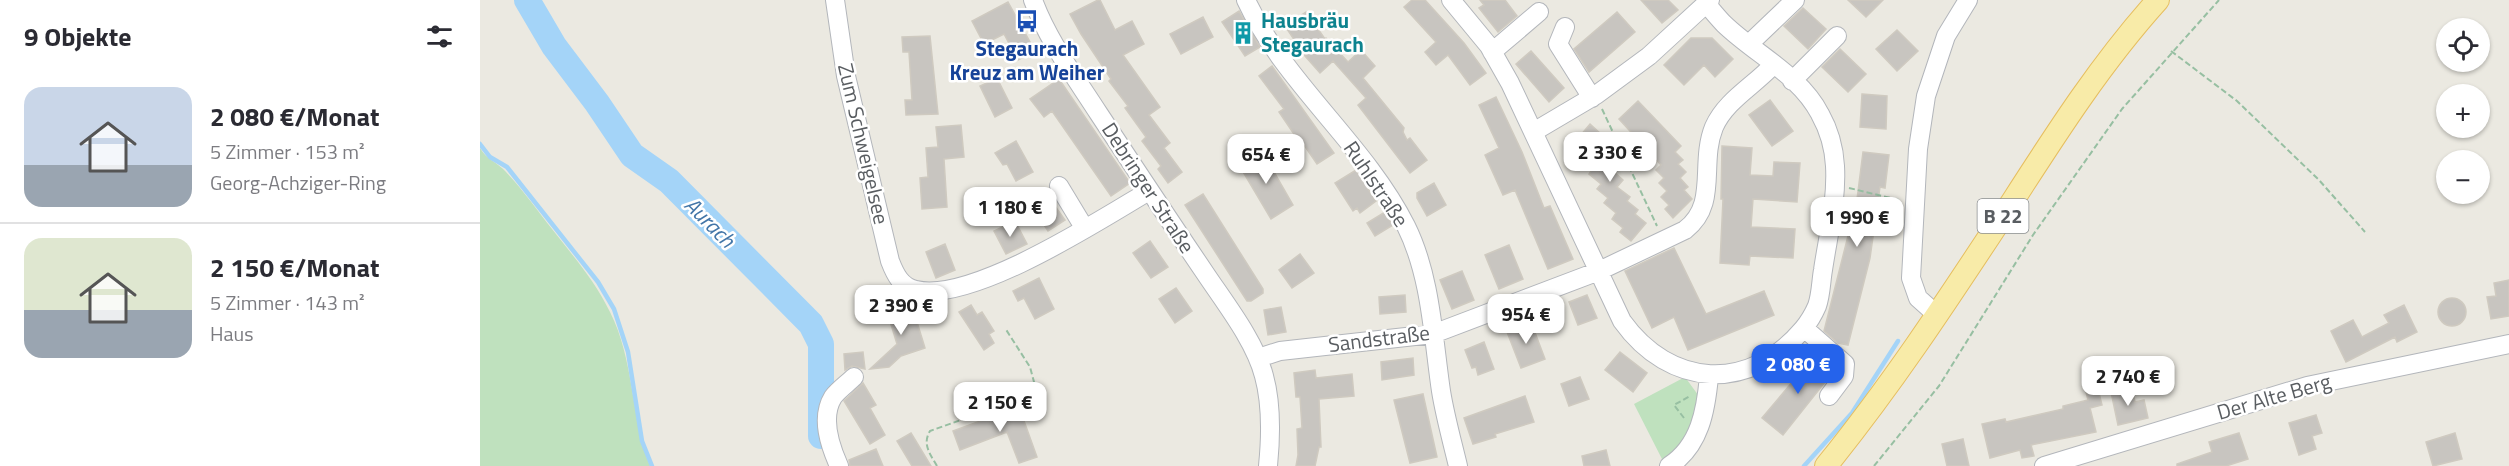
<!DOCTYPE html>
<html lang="de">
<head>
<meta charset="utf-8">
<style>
  body { margin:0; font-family:"Titillium Web",sans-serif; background:#f2f2f3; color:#2b2b33; height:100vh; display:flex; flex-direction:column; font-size:22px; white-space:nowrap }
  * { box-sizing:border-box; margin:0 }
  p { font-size:20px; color:#7c7c81 }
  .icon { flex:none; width:33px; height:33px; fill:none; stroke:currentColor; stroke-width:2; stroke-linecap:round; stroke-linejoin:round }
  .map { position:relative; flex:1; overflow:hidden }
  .details { display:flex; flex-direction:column; background:#fff; width:480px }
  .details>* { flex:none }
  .buttons { position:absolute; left:1956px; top:18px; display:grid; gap:12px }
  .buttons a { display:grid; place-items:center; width:54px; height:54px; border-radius:50%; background:#fff; box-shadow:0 2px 4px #0004; font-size:30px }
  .price { position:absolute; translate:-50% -51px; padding:0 14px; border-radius:12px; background:#fff; color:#222; font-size:20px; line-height:39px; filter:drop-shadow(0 2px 3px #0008) }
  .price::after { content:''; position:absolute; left:50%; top:36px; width:18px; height:14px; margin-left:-9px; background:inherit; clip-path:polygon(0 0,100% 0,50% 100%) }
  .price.on { background:#2563eb; color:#fff }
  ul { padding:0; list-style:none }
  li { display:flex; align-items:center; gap:18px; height:150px; padding:0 24px }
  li+li { border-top:2px solid #e1e1e2 }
  li span { display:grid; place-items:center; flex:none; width:168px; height:120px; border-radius:18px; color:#555 }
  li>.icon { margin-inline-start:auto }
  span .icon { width:72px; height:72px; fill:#fffc; stroke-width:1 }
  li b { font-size:26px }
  h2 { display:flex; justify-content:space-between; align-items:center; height:72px; padding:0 24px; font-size:26px }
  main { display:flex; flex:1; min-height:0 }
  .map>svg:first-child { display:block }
</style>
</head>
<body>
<main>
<section class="details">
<h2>9 Objekte<svg class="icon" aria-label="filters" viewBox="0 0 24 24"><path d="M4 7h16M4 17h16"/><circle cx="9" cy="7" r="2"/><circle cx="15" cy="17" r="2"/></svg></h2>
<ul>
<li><span style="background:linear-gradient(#c9d6e8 65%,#9aa5b1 0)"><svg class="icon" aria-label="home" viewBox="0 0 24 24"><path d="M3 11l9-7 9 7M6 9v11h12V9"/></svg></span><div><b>2 080 €/Monat</b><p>5 Zimmer · 153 m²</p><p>Georg-Achziger-Ring</p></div></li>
<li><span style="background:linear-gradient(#dfe7d0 60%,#9aa5b1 0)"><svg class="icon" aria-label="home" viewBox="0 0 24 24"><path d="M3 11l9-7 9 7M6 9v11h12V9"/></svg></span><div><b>2 150 €/Monat</b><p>5 Zimmer · 143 m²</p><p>Haus</p></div></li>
</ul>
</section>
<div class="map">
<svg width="2029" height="466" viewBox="0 0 2029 466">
  <rect width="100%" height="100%" fill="#ebe9e1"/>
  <!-- green -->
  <path fill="#bfe1be" d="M0,148C6,159 18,163 26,172C43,190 57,210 72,229C93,256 115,281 130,312C154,359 151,417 170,466H0Z
    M1205,377L1221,399C1218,424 1202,445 1183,461L1154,404Z"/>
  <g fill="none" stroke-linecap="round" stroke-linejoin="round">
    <!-- stream -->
    <path stroke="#a4d4f8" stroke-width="4.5" d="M0,144L10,157L27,167L118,282L134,309L148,352L162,441L172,466
      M1324,466L1372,413L1418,341"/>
    <!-- river -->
    <path stroke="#a4d4f8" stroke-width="26" d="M47,0L74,46L117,103L152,155L189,181L331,324L341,344V436"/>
  </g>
  <!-- building -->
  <path fill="#c8c5c0" stroke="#cfcac0" stroke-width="1.5" d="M618,0H620L635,30L652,21L664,44L643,55L680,107L669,115L690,143L684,148L702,172L688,183L678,169L681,166L662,141L666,137L645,108L648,106L629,81L631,79L601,34L590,14Z
    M932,0H945L984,43L1006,73L990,85L968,55L956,65L945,52L956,42L924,7Z
    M1000,0H1025L1037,16L1018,32L999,8L1004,5Z
    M1161,0H1188L1198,10L1182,23Z
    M1368,0H1403L1386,17Z
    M528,2L555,51L538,60L524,34L504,44L492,21Z
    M1323,8L1346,29L1328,49L1304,26Z
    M759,11L780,47L765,56L742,22Z
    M826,12L845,39L846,38L868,62L881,50L895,66L883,78L924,128L923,132L927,140L930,138L947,160L930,173L878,105L886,98L853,61L840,73L825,56L805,26Z
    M1137,12L1155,32L1109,72L1094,49Z
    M723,17L733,37L701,54L690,34Z
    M1417,30L1438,51L1417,71L1396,49Z
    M450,36L458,114L426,115L425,100H432L429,52H423L422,37Z
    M1211,38H1232L1253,59L1235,77L1224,65L1204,85L1184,65Z
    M1360,49L1386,74L1368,92L1342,67Z
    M1051,51L1084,88L1069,102L1036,64Z
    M792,66L854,153L837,164L822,142L820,143L799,112L804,109L779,76Z
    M517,78L532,108L515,117L500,86Z
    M579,79L650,183L631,196L572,111L564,117L550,99Z
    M1382,94L1407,96L1406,129L1380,127Z
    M1016,97L1042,152L1064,208L1070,206L1093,259L1068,269L1035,190L1023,195L1005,155L1019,148L999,105Z
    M1290,100L1313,131L1292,146L1269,115Z
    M1158,101L1201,146L1195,152L1203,160L1198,164L1206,172L1200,178L1208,187L1204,190L1212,199L1193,218L1185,209L1189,205L1181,197L1187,191L1179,183L1184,178L1176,170L1181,165L1139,119Z
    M1110,124L1121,134L1116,140L1129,150L1123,156L1136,166L1132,170L1143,180L1137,187L1150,197L1147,201L1158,210L1155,214L1166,223L1151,241L1140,232L1143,228L1132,219L1136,213L1124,203L1128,198L1117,189L1121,184L1109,174L1113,168L1101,158L1106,151L1095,142Z
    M481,125L484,157L464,159L467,207L442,209L440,178L448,177L446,148L458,147L456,127Z
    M536,141L553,172L536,181L527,164L523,165L515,153Z
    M1242,146L1272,148L1270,175L1293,176L1294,162L1320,163L1317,202L1273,199L1271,227L1315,229L1313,258L1270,256L1269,265L1240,263L1243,199H1241Z
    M782,151L813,205L791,219L759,165Z
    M1383,152L1409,155L1405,188L1400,187L1390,258L1368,345L1358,343L1344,331L1368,236L1372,198L1377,199Z
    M876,170L896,201L880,213L877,208L873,211L855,183Z
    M954,183L966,205L947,216L937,198V193Z
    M723,194L783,289V293L771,301H767L705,205Z
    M572,202L585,220L568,231L556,213Z
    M905,212L913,225L895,236L887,223Z
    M535,221L547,244L526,254L514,231Z
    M670,241L688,267L671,278L653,253Z
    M465,244L475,270L456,278L446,252Z
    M1029,245L1043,279L1019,289L1005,255Z
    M1194,248L1226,314L1284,291L1294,315L1208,350L1194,317L1172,328L1145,271Z
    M820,254L834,273L812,288L799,270Z
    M982,271L994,300L972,309L960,280Z
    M559,278L574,309L555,319L544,298L538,301L533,291Z
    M2029,280V316L2011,319L2007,297L2016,296L2014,283Z
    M696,288L712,311L695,323L679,299Z
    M925,295L926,312L900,314L899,297Z
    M1107,295L1117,318L1098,325L1089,302Z
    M1958 312a14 14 0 1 1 28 0a14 14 0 1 1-28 0Z
    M424,303L431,324L437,322L445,348L421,356L409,367L390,369L417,344L406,308Z
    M491,305L497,315L502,312L514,331L509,334L514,343L504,350L479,312Z
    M1924,305L1937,332L1917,342L1915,337L1866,362L1851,331L1873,320L1882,337L1909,323L1904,315Z
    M801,307L806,332L788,335L784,310Z
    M1051,322L1065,359L1041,368L1027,332Z
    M1004,342L1014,369L998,375L996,367L992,368L985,350Z
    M383,352L385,369L372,366L365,370L364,354Z
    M1140,352L1167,373L1153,392L1125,370Z
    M1336,354L1353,369V372L1303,435L1282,418Z
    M933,358L934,375L902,380L901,362Z
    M835,370L836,378L872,374L874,396L839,399L841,447H839L835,466H816L818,455L817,429L822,428L820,397H816L814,373Z
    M1100,377L1109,399L1089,406L1081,384Z
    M383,383L396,405L390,408L405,435L390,444L364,401Z
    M1652,387L1655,402L1664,400L1668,418L1638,425L1631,392Z
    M1618,389L1622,405L1610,408L1616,432L1551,445L1554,456L1542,458L1540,450L1510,458L1502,424L1525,419L1526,422L1583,409V406L1608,400L1606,392Z
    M943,394L957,457L930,463L914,400Z
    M1045,396L1054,422L1015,434L1016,437L993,444L984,418Z
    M539,407L557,457L539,463L527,432L480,450L473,431Z
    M1836,415L1842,433L1832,436L1836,449L1819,455L1809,423Z
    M431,433L451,466H432L417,441Z
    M1759,433L1768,459L1746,466H1697V464L1732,452L1729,442Z
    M1975,433L1982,459L1953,466L1946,442Z
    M1483,439L1489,466H1467L1462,444Z
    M396,449L403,466H370L369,460Z
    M1126,450L1130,466H1104L1102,456Z"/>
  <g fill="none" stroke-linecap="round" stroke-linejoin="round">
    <!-- minor casing -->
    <g stroke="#b3b6bb" stroke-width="20">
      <path id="minor" d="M355,0L366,76L410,261C415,274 421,287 436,290C492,303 620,220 669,191
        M553,0C568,41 596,78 619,114C654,167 689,220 725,273C745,303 775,341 784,376C792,405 791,436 788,466
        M766,0C805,84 884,143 926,226C951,276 953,337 961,391C965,416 972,441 978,466
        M971,0L1009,46L1030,83L1142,321C1190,388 1269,393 1323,329C1328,323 1334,313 1337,306C1341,295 1341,281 1343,270C1348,236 1357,201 1355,166C1354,147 1349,130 1340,114C1320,75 1275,54 1244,24C1238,18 1232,10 1226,4
        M1085,27L1078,44L1112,98
        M1269,44L1315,0
        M1012,52L1059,12
        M1312,81L1357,36
        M1055,131L1116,95L1169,56L1230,0
        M579,186L605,229
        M1457,315L1438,298L1431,278L1438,149L1446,96L1466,36L1488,0
        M1324,328L1365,364L1364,376L1349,396
        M778,358L800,351L953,334L1119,271L1205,230C1239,204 1219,164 1234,127C1246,100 1274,86 1294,64
        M359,466C350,446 340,418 353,397C358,390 368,383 374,377
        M1189,466C1220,446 1226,410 1229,376
        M1564,466L1827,386L2029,344"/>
    </g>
    <!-- major casing -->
    <g stroke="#e6be5f" stroke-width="24">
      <path id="major" d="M1346,466C1415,381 1472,293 1532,202C1577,132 1622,62 1678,0"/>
    </g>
    <!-- path -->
    <path stroke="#97bfa2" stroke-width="2" stroke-dasharray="6 3" stroke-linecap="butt" d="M1691,51L1757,101L1839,180L1885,232
      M1122,109L1177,226
      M1369,188L1419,200
      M1204,418L1194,405L1210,396
      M457,466C450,454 442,444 450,431L557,393L550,367L525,328
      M1394,466L1459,386L1553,235L1642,109L1739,0"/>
    <!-- minor -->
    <use href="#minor" stroke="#fff" stroke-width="18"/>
    <!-- major -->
    <use href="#major" stroke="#f8eba8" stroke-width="22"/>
  </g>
  <!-- icons -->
  <defs>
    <g id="bus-bare" transform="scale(1.8)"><path d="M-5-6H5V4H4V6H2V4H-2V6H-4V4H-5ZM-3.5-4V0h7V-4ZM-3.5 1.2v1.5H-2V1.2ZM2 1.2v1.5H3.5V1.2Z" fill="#1a4fb4" stroke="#fff" stroke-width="2.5" paint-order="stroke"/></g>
    <g id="building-bare" transform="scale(1.8)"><path d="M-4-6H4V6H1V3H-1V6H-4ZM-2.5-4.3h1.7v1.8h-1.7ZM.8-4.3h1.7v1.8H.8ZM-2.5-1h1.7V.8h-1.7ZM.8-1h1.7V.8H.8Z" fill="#0f9aa8" stroke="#fff" stroke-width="2.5" paint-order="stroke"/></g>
  </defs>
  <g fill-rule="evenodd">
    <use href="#bus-bare" x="547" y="21"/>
    <use href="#building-bare" x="763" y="33"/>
  </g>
  <g text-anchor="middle" stroke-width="5" stroke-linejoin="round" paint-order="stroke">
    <!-- shield labels -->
    <rect fill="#fff" stroke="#8b8e90" stroke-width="1.5" x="1497.5" y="199" width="51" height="34" rx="4.5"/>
    <g font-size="20" font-weight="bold" fill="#595d61">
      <text x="1523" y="223">B 22</text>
    </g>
    <!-- culture labels -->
    <g font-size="21" font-weight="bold" fill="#0d838f" stroke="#fff" text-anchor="start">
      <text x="781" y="28">Hausbräu<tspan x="781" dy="24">Stegaurach</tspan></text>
    </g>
    <!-- transit labels -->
    <g font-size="21" font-weight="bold" fill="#164399" stroke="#fff">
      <text x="547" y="56">Stegaurach<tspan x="547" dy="24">Kreuz am Weiher</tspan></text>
    </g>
    <!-- street labels -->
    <g font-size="21" fill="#595d61" stroke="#fff">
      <text transform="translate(383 144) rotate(77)" y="7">Zum Schweigelsee</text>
      <text transform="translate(896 184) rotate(56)" y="7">Ruhlstraße</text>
      <text transform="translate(668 188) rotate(57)" y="7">Debringer Straße</text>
      <text transform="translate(899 339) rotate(-7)" y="7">Sandstraße</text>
      <text transform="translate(1794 397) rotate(-16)" y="7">Der Alte Berg</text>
    </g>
    <!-- water labels -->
    <g font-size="22" font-style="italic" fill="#4376a8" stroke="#fff">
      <text transform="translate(230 222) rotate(45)" y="8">Aurach</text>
    </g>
  </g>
</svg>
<div class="buttons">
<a><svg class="icon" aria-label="locate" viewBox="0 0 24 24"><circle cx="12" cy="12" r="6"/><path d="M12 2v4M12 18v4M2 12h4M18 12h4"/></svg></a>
<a>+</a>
<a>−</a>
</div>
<b class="price" style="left:1130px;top:183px">2 330 €</b>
<b class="price" style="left:786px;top:185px">654 €</b>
<b class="price" style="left:530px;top:238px">1 180 €</b>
<b class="price" style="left:1377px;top:248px">1 990 €</b>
<b class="price" style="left:421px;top:336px">2 390 €</b>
<b class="price" style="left:1046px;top:345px">954 €</b>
<b class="price on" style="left:1318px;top:395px">2 080 €</b>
<b class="price" style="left:1648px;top:407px">2 740 €</b>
<b class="price" style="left:520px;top:433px">2 150 €</b>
</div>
</main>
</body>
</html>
